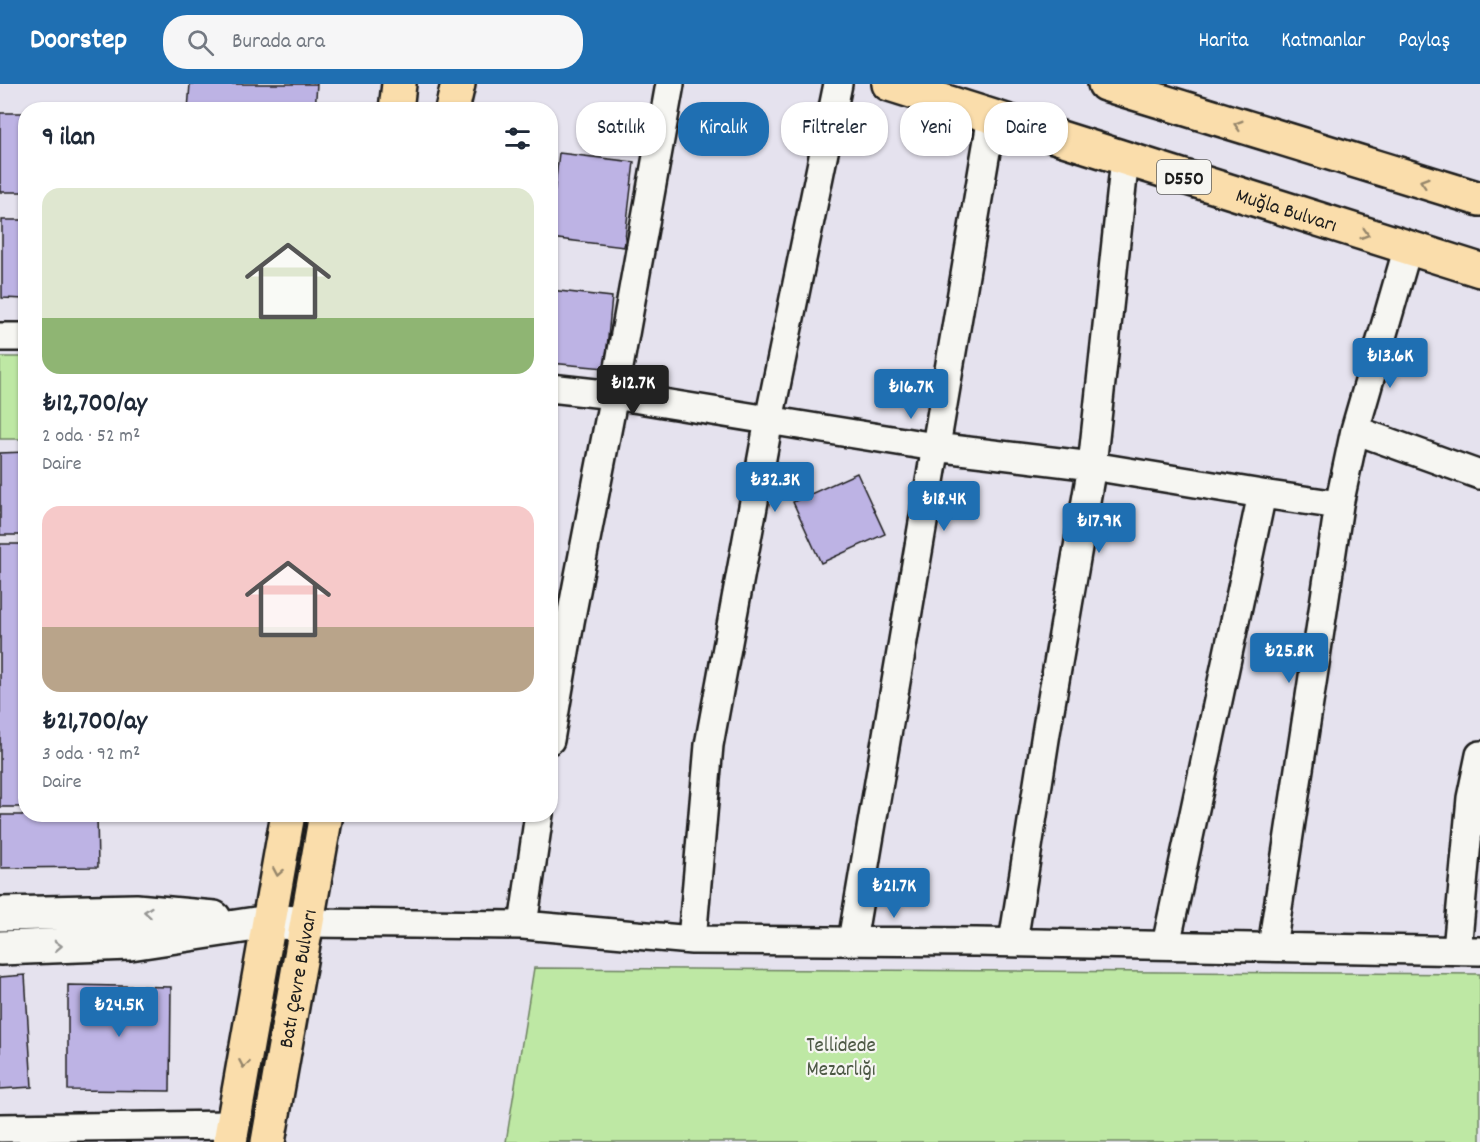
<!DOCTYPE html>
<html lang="tr">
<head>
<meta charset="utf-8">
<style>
  body { margin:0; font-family:Dekko,sans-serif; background:#f6f6f7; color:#1f2937; height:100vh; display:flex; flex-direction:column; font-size:22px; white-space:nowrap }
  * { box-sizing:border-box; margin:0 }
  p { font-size:20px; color:#747a83 }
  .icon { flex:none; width:33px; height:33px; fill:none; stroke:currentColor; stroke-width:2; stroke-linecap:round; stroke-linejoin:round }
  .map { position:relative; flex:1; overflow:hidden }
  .drawer { position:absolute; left:18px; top:18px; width:540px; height:720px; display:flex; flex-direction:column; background:#fff; border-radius:24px; box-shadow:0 2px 4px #0004 }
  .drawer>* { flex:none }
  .guide { position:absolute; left:576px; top:18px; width:570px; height:54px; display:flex; gap:12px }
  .price { position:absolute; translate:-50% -51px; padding:0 14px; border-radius:6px; background:#1f6fb2; color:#fff; font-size:20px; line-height:39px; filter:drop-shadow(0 2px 3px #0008) }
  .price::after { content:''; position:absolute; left:50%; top:36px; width:18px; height:14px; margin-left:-9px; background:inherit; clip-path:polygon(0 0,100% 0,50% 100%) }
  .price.active { background:#222; color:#fff }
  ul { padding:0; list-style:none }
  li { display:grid; align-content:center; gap:12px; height:318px; padding:0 24px }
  li span { display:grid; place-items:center; height:186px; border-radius:18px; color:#555 }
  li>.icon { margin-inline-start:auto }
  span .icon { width:108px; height:108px; fill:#fffc; stroke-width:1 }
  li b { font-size:26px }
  h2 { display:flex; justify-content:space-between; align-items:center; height:72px; padding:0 24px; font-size:26px }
  .tag { padding:0 21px; border-radius:24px; background:#fff; box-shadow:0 2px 4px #0004; font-size:21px; line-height:54px }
  .tag.active { background:#1f6fb2; color:#fff }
  header { display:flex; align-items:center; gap:36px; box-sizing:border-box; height:84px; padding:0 30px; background:#1f6fb2; color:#fff }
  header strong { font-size:28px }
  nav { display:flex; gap:33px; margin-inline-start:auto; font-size:21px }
  .search { width:420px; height:54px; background:#f6f6f7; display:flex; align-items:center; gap:15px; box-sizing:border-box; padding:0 21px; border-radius:24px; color:#747a83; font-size:22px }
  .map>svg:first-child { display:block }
</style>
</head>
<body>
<header>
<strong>Doorstep</strong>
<div class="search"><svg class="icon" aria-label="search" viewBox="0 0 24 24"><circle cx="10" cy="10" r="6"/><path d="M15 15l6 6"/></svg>Burada ara</div>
<nav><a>Harita</a><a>Katmanlar</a><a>Paylaş</a></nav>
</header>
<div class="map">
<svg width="1480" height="1058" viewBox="0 0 1480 1058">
  <rect width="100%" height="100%" fill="#e5e2ee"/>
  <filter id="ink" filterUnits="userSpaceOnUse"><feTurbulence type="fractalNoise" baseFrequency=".0167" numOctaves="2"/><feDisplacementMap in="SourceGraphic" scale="12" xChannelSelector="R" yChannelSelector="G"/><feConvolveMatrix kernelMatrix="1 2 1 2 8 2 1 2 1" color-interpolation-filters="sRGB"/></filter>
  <g filter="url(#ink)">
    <!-- green -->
    <path fill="#bee8a4" stroke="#6d8260" stroke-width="1.5" d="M0,273H25V355H0Z
      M534,884L1480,890V1058H506Z"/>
    <!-- building -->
    <path fill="#bdb3e4" stroke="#1c1c1c" stroke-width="1.5" d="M190,0H317L315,26H188Z
      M0,29H26V108H0Z
      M559,69L634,78L624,163L550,154V144Z
      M2,136H26V215L2,214Z
      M550,206L612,213L605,284L550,279Z
      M26,368V451H0V369Z
      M857,389L885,450L821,479L793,418Z
      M0,460H26V723H0Z
      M1,731H97L98,783L1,784Z
      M25,891L32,1003L0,1005V893Z
      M68,901L171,903L170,1007L68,1006Z"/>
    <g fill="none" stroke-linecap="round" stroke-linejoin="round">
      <!-- street casing -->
      <g stroke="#1c1c1c" stroke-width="32">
        <path id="street" d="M1408,163L1355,346L1480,391
          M0,253H26
          M550,304L614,311L935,363L1092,382L1262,410
          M550,656L570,538L614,311L670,0
          M308,839L523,841L692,856L976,858L1480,867
          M523,841L539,730
          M692,856L709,661L769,336L838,0
          M852,857L992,32
          M1013,858L1046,649L1092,382L1125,74
          M1166,861L1262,410L1339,421
          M1272,863L1339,421L1355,346
          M1457,866L1471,714L1480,671
          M0,1044L233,1041"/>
      </g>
      <!-- secondary casing -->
      <g stroke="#1c1c1c" stroke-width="38">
        <path id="secondary" d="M0,830L136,827L214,834
          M0,864L130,859L269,838L308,839"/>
      </g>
      <!-- primary casing -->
      <g stroke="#1c1c1c" stroke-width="38">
        <g id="primary">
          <path d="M396,26L399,0"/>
          <path d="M452,26L458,0"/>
          <path d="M230,1058L288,730"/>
          <path id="s1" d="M268,1058L326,730"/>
        </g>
      </g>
      <!-- highway casing -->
      <g stroke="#1c1c1c" stroke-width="38">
        <g id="highway">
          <path id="s2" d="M889,0L1480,186"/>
          <path d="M1105,0L1480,115"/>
        </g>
      </g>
      <!-- street -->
      <use href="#street" stroke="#f6f6f2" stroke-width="27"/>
      <!-- secondary -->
      <use href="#secondary" stroke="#f6f6f2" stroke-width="33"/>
      <!-- primary -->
      <use href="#primary" stroke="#faddab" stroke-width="33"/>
      <!-- highway -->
      <use href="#highway" stroke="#faddab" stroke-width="33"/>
    </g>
    <!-- one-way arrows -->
    <defs><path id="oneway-chevron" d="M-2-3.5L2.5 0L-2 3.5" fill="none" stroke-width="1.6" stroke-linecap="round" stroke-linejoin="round" transform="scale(1.5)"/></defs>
    <g stroke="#96866b">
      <use href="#oneway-chevron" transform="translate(1238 41) rotate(-163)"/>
      <use href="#oneway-chevron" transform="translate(1424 98) rotate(-163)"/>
      <use href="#oneway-chevron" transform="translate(1365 150) rotate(17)"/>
      <use href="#oneway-chevron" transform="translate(278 788) rotate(100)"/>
      <use href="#oneway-chevron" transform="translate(244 980) rotate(100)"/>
    </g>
    <g stroke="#949492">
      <use href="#oneway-chevron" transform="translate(148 828) rotate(-175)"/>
      <use href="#oneway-chevron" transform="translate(58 862) rotate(-2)"/>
    </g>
  </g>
  <g text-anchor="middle" stroke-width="4.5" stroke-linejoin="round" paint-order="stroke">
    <!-- shield labels -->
    <rect fill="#f6f6f2" stroke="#5d5d5c" stroke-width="1.5" x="1157" y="76" width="54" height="34" rx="4.5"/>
    <g font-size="20" font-weight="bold" fill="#1c1c1c">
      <text x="1184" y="100">D550</text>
    </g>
    <!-- street labels -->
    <g font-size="21" fill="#1c1c1c" stroke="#f6f6f2">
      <text dy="7" stroke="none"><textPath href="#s2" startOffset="417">Muğla Bulvarı</textPath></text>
      <text dy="7" stroke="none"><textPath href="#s1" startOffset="166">Batı Çevre Bulvarı</textPath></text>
    </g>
    <!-- park labels -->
    <g font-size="21" fill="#4d5945" stroke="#f6f6f2">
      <text x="841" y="967">Tellidede<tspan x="841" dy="24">Mezarlığı</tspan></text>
    </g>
  </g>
</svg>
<b class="price" style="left:1390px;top:305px">₺13.6K</b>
<b class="price active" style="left:633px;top:332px">₺12.7K</b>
<b class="price" style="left:911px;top:336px">₺16.7K</b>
<b class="price" style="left:775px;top:429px">₺32.3K</b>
<b class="price" style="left:944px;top:448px">₺18.4K</b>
<b class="price" style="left:1099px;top:470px">₺17.9K</b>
<b class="price" style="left:1289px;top:600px">₺25.8K</b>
<b class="price" style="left:894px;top:835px">₺21.7K</b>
<b class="price" style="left:119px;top:954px">₺24.5K</b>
<div class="guide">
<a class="tag">Satılık</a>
<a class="tag active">Kiralık</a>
<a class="tag">Filtreler</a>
<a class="tag">Yeni</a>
<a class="tag">Daire</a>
</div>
<section class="drawer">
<h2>9 ilan<svg class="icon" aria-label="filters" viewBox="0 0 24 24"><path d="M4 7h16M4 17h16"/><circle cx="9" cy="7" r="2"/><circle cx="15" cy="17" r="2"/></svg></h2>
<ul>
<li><span style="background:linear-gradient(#dfe7d0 70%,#8fb573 0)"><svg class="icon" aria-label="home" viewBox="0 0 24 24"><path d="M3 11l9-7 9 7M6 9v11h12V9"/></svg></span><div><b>₺12,700/ay</b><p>2 oda · 52 m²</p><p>Daire</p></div></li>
<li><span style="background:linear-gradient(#f6c9c9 65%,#b9a48a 0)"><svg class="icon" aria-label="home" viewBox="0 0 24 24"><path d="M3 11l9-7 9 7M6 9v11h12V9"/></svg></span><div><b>₺21,700/ay</b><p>3 oda · 92 m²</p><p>Daire</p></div></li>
</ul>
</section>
</div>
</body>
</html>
